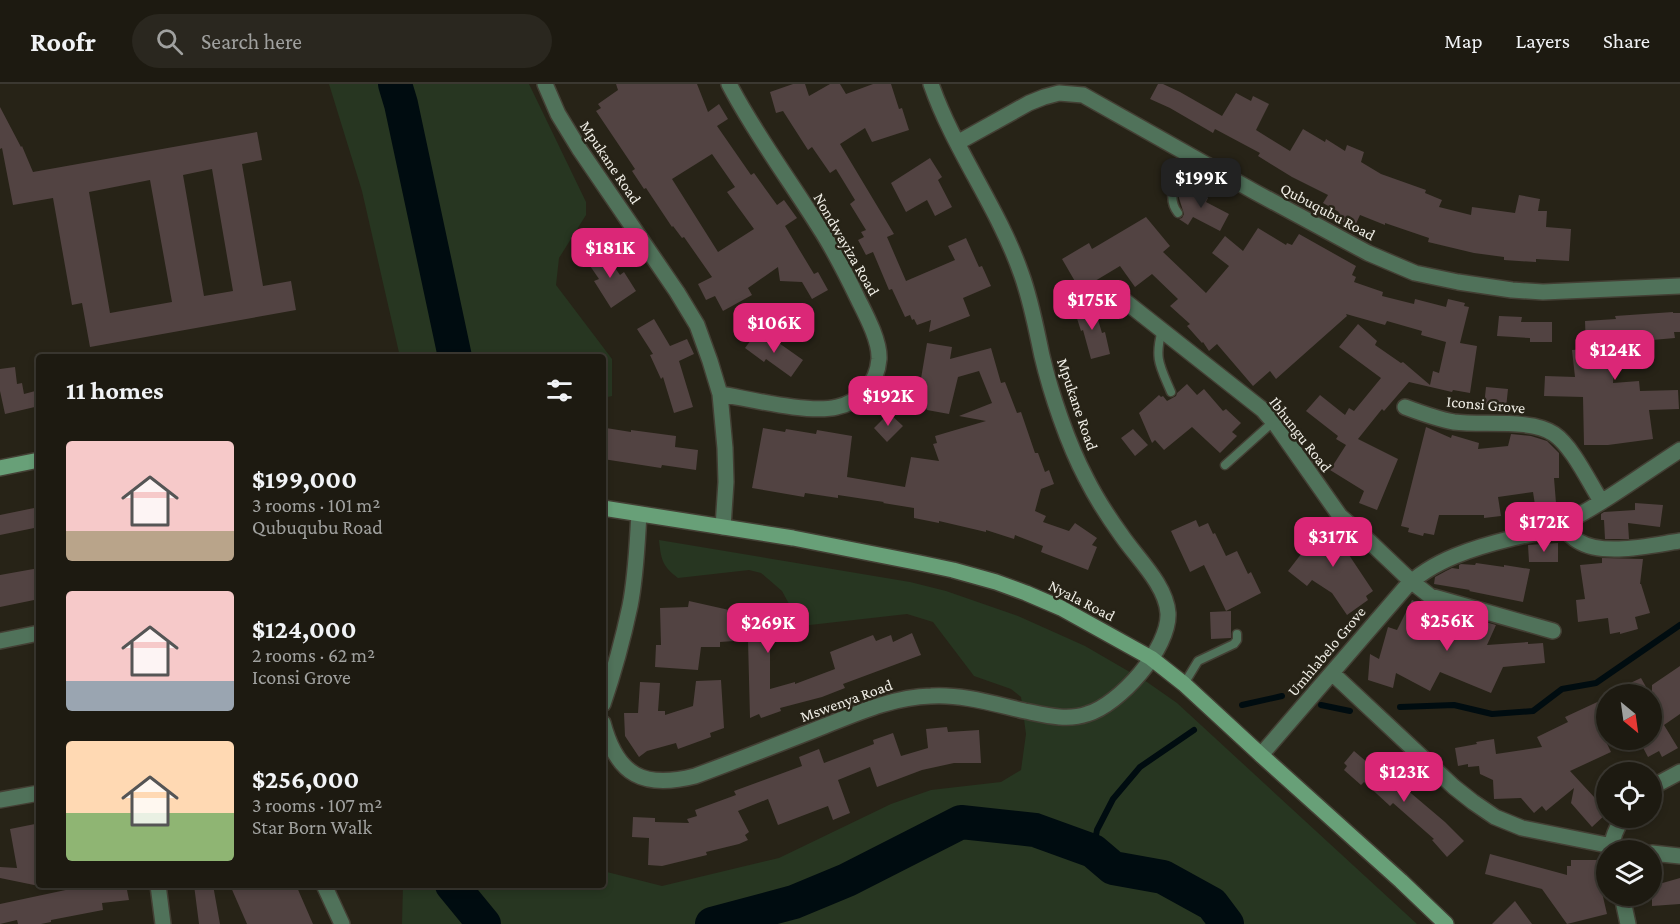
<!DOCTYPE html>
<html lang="en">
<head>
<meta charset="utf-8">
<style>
  body { margin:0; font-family:"Crimson Pro",serif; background:#2a271f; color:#f1f3f6; height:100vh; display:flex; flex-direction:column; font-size:22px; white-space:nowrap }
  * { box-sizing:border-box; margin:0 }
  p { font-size:20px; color:#a0a19f }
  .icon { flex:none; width:33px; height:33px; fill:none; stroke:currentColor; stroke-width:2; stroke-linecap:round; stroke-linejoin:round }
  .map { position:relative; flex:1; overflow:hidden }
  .panel { position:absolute; left:36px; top:270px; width:570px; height:534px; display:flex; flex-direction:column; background:#1d1a11; border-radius:6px; box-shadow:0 3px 9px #0003,0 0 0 2px #3b3831 }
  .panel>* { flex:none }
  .needle { width:39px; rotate:151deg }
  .buttons { position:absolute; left:1596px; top:600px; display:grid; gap:12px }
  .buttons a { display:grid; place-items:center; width:66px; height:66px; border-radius:50%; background:#1d1a11; box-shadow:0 3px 9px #0003,0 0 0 2px #3b3831; font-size:30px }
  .price { position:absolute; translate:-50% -51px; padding:0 14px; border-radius:12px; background:#db2777; color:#fff; font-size:20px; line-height:39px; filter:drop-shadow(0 2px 3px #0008) }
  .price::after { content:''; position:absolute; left:50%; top:36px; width:18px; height:14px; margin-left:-9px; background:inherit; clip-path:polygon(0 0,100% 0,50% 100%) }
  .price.on { background:#222; color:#fff }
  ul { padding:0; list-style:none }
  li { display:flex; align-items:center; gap:18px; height:150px; padding:0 30px }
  li span { display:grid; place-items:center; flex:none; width:168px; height:120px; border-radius:6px; color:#555 }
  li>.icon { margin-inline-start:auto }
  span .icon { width:72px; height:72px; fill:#fffc; stroke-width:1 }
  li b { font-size:26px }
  h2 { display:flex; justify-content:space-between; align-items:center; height:72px; padding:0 30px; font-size:26px }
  header { display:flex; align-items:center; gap:36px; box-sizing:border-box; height:84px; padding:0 30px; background:#1d1a11; border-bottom:2px solid #3b3831 }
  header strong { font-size:28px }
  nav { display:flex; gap:33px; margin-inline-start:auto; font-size:21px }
  .search { width:420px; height:54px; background:#2a271f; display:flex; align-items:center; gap:15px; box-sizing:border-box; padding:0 21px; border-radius:33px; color:#a0a19f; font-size:22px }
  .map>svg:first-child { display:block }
</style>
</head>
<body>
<header>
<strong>Roofr</strong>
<div class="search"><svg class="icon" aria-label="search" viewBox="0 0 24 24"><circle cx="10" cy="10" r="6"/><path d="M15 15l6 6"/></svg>Search here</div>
<nav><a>Map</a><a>Layers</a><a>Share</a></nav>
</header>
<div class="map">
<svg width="1680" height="840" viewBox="0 0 1680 840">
  <rect width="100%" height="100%" fill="#272317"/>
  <!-- green -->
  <path fill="#273621" d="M329,0H529L586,118V131L559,174L556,201L612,275V312L603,314V273H400L362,107Z
    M659,456L910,498L946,507L1018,532L1085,562L1147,598L1177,619L1417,840H402L403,801H603V787L662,802L779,774L891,720L931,706L1001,698L1021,686L1026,650L1021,613L1011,605L974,592L933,538L907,530L801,542L782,507L761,489L749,486L678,494C662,482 661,475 659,456Z"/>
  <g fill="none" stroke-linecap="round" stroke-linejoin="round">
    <!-- stream -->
    <path stroke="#000c10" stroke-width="6" d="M1242,621L1282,612
      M1321,621L1350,627
      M1400,623L1454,621L1492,630L1533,627L1562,605L1596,599L1680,541
      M1093,767L1097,746L1113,715L1140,683L1194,646"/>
    <!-- river -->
    <path stroke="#000c10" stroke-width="34" d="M395,0L401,20L455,273
      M452,801L484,840
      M712,840L794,818L847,796L961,738L1035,746L1093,767L1113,784L1163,793L1212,820L1227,840"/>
  </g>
  <!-- building -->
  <path fill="#524342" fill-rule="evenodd" d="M616,0H697L708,28L719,20L728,35L717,42L751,91L754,89L777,121L784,116L797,134L785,142L814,190L818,188L828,206L812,215L802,198L780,197L778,183L748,204L752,211L723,227L715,212L706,216L698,200L712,193L684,153L682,154L673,142L672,143L646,104L644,105L632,87L635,85L596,27L601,24L598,20L618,6ZM712,70L735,103L727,108L754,145L718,168L672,95Z
    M793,0H805L809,12L830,0H840L846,10L873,0H891L899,25L902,24L909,46L872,58L865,44L840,60L894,150L887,153L906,197L955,176L948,162L966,154L979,183L982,182L991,202L963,214L970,232L929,248L931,236L917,241L914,235L912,236L910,231L905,233L892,205L889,206L873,168L866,171L858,156L864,153L861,148L866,146L850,120L855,116L836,85L830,89L812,63L808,66L783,27L776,29L770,8Z
    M1158,0H1163L1180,8L1222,32L1236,9L1251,17L1253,12L1269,20L1256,46L1290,67L1303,45L1325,58L1326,55L1345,67L1347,61L1364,68L1361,78L1381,90L1426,106L1425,109L1442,116L1439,123L1471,131L1472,123L1515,129L1519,111L1540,115L1538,127H1547L1546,143L1571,145L1569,177L1536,175V178L1504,176V173L1474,169L1428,158L1429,154L1385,139V141L1360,131L1354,144L1336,134L1339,128L1323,119L1328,111L1292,93L1258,72L1260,69L1215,45L1213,49L1170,24L1150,15Z
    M0,23L21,63L22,62L33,88L257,48L262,76L242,80L263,202L291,197L296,226L90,263L82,219L72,221L53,114L13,121L2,64L0,65ZM212,85L233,207L204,212L183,91ZM150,96L172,218L110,229L89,108Z
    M930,74L942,93L938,96L952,123L935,132L927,116L906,128L891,99Z
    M1185,101L1208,114L1206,118L1229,130L1220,147L1193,133L1188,141L1179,135L1182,134L1184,130L1179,114V111Z
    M1146,133L1170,162L1163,168L1206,209L1229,182L1212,169L1225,152L1243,167L1258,144L1286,161L1287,159L1292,161L1299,150L1356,182L1352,191L1356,193L1354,198L1383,208L1382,212L1414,220L1415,215L1446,223L1448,215L1465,219L1464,222L1469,223L1460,259L1477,262L1470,309L1453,306L1452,308L1409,298L1384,327L1382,325L1358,355L1398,375L1377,426L1359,419L1364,407L1330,386L1346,361L1336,355L1338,352L1306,327L1320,311L1345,331L1349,324L1354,327L1381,294L1339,263L1358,240L1377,257L1375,261L1401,279L1403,278L1430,301L1433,287L1439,289L1446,258L1421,251L1422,247L1387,237L1385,241L1346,230L1347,232L1276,295L1270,287L1253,302L1217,260L1209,267L1203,258L1202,259L1187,242L1190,240L1170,222L1178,215L1152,190L1135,203L1120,182L1080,206L1062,175L1089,159L1092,165Z
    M602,165L620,191L624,188L636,207L611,224L594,197L599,195L586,176Z
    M1093,219L1102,249L1105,248L1110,270L1091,275L1083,246L1081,247L1074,225Z
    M1673,228V229H1680V248H1674L1675,254L1641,257V249L1611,252L1614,286L1613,299L1639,297L1640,307L1678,306L1679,325L1649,326L1653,355L1608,361H1584L1583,313L1544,312L1545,292L1575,293L1572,266L1586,265L1585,237L1616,235L1615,232Z
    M1499,232L1522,233L1521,238H1552V258H1530V254L1497,252Z
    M654,235L670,262L687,255L694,270L679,277L693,323L674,329L663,293L661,295L650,271L653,270L637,245Z
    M757,248L767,255L769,252L803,276L791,293L766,275L764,278L745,264Z
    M927,259L952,263L950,275L991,264L1001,299L1005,298L1017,329L1021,328L1035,369H1038L1045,388L1049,386L1054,400L1041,405L1035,427L1046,432L1043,438L1069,447L1075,439L1097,454L1092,461L1097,463L1088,486L1041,468L1043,462L1015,451L1014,455L986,446V448L939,437V439L914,434V424L883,419L884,418L838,411V414L805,409L804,413L752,404L763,344L785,348L786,345L816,350L817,346L852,352L847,393L905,403L911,373L939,377L933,360L937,359L935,352L986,337L959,332L992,319L979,287L958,293L949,330L927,326L925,321L915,330Z
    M15,283L17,300L22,299L24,310L39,306V322L5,330L0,307V285Z
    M1187,300L1197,311L1204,305L1223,327L1226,325L1241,339L1232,348L1237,352L1220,369L1192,343L1164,366L1155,356L1152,359L1139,329L1159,311L1161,313L1163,312L1167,317L1176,312L1177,309Z
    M1486,303L1508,305L1506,324L1484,322Z
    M889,329L903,342L887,358L874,344Z
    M1426,343L1451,354L1452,351L1479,359L1478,365L1508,362L1511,350L1531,352L1547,357L1559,369V394H1554L1556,419L1535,421L1533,408L1498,413L1501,432L1484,434V431H1439L1434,451L1424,449L1423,452L1408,448L1409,444L1401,442Z
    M606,344L631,348V346L676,352L675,363L698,366L696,386L662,381L661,384L603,375V359Z
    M1133,345L1148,361L1135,372L1121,354Z
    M1635,419L1663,421L1660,443L1628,439L1629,455H1605L1604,436H1601V430L1604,428L1635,426Z
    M39,423V443L0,451V431Z
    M1196,436L1199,443L1208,439L1213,450L1215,449L1226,472L1237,467L1248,490L1251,488L1261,509L1226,527L1204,481L1190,488L1171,447Z
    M1325,439L1335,441L1357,460L1349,471L1373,507L1366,512L1368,516L1347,531L1332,509L1312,496L1307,502L1288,487Z
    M1558,459V478H1529L1528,461Z
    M1602,474L1643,475L1640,500H1641L1650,529L1635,533L1638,545L1620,550V548L1610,550L1608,534L1578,538L1576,516L1585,515L1580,481L1602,479Z
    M1476,479L1504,483V481L1530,485L1523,518L1469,507L1470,506L1434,500L1435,493L1446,487L1452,484L1459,485V481L1461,480L1475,481Z
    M39,484V515L0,523V491Z
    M1412,516L1429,524L1425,530L1472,542L1475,535L1496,541L1487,561L1528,558V560L1543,559L1545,579L1503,583L1491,609L1440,588L1430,607L1396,589L1393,604L1368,596L1370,570L1379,575L1388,543L1397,546Z
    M689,517L738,528L759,527V532H765L766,562H770V605L795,598V600L835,585L830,568L873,551L876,557L891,551L893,558L912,549L921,571L843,600L845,604L822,613L780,624L781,627L761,634L759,630L750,634L748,556L720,558V563H701L698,586L655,583L656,561H661L660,524L688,523Z
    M1231,527V554L1211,555L1210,528Z
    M1680,582V630L1664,641L1678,664L1662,673L1659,667L1648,673L1640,658L1643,656H1652V601Z
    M1641,594L1650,610H1607Z
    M721,596L724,644L710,649L711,653L678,665L676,659L647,667L639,673L625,652L624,629H638L640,598L660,599L658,627H665V631L693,622L696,597Z
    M1606,614V635L1597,639L1611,668L1570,687L1595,714L1606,704V730L1592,743L1571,719L1574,704L1546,727L1542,722L1534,729L1521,714L1494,715L1493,696L1480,690L1479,682L1468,683V680L1458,682L1455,664L1477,660L1476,658L1494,655L1496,670L1542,663L1537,653L1568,638L1565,633Z
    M947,643L948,648L979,646L981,679H954L922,686L877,703L870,683L838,696L850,729L833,736L828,722L778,741L768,715L738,727L749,748L745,751L748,756L739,760L706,768L707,771L662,782L648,781L649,754L632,753L633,733L655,734V738L689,739L687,735L697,732L695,726L736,711L734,707L802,682L799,673L819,665L824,679L874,660L873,656L893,649L901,672L928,664L926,645Z
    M1354,667L1382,691L1384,689L1397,700L1399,699L1445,738L1464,757L1447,773L1432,756L1434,755L1393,719L1390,722L1364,698L1361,701L1344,686L1347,682L1344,679Z
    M35,740L39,759V802L0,794V783L17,784L10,745Z
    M1490,770L1567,791V782H1571V776H1597V784L1601,785V804L1607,830L1567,840L1542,805L1485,790Z
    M1680,794V820L1652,822V802Z
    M89,801H126L129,816L102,819L103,826L51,836V838L41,840H18L17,836L0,840V820Z
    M194,801H213L220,840H199Z
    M230,801H296L313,840H247Z
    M1515,817L1532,840H1492Z"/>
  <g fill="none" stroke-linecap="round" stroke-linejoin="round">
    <!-- lane casing -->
    <g stroke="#433f34" stroke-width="11">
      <path id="lane" d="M1178,129C1164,112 1179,88 1186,70
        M1162,246C1154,275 1160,282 1171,308
        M1225,381L1273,338
        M1184,600L1198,577L1234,560L1237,556V550"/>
    </g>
    <!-- street casing -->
    <g stroke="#433f34" stroke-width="18">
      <path id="street" d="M545,0L558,30L580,66L677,208L697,241L710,277L720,310L725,364L726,398L723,443
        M957,59L1029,19L1044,13L1059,9L1083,11L1255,108L1368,169L1415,189L1458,198L1512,206L1543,208L1680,202
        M1121,214L1263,326L1276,341L1340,432L1370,458L1411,497L1430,512L1441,515L1553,547
        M720,310C750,315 809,330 837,323C860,318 877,300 879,275C880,257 866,231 858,215C846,190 834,166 819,143C789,95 755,50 729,0
        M1405,323C1421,329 1437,335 1454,338C1482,342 1531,334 1554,350C1572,362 1589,398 1601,417
        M1561,441C1566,447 1571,453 1578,457C1603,473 1652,461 1680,457
        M0,557L39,549
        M1332,589L1454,703L1473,718L1495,733L1522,744L1632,766
        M603,620C614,588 623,555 630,522C636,492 637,461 639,430
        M603,639C617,692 644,705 695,692C736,677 776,661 817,645C853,631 891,613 931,612C962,610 994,620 1025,627C1045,631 1067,637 1087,630C1119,621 1170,564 1168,529C1166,501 1137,474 1122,452C1109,434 1096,414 1086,394C1068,360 1051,310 1042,272C1036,244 1031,216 1021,189C998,123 954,66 931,0
        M1261,671L1405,504C1432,476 1476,463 1513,454C1529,450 1547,448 1562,440C1603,420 1641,391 1680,366
        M1652,703L1680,688
        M0,716L39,709
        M1612,766C1611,756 1617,742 1623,734
        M1652,769L1680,772
        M158,801L163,840
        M324,801L342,840
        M1622,812L1628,840"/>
    </g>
    <!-- secondary casing -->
    <g stroke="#433f34" stroke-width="18">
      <path id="secondary" d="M0,384L39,376
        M603,424L793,454L920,479L953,486L996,498L1026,509L1061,524L1151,574L1184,600L1261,671L1401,797L1446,840"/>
    </g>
    <!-- lane -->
    <use href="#lane" stroke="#50725a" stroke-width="8"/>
    <!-- street -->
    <use href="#street" stroke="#50725a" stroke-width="15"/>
    <!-- secondary -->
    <use href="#secondary" stroke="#68a078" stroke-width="15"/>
  </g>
  <g text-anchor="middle" stroke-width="5" stroke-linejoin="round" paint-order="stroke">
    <!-- street labels -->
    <g font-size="16" fill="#efede5" stroke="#272317">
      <text transform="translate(611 78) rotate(56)" y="6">Mpukane Road</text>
      <text transform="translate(1328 127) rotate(28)" y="6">Qubuqubu Road</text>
      <text transform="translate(847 160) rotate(60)" y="6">Nondwayiza Road</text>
      <text transform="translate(1078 320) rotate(71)" y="6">Mpukane Road</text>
      <text transform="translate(1486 320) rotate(5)" y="6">Iconsi Grove</text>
      <text transform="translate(1301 350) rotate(52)" y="6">Ibhungu Road</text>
      <text transform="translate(1082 516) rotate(27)" y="6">Nyala Road</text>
      <text transform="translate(1326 567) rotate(-50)" y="6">Umhlabelo Grove</text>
      <text transform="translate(846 616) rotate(-20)" y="6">Mswenya Road</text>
    </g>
  </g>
</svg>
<div class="buttons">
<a><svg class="needle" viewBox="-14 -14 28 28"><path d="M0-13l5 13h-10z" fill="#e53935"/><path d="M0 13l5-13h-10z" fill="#a0a19f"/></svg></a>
<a><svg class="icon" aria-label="locate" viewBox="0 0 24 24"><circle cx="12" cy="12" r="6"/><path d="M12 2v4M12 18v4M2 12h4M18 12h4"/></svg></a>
<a><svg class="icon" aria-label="layers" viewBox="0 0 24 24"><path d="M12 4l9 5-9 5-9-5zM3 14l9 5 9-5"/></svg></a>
</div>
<b class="price on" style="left:1201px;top:125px">$199K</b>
<b class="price" style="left:610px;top:195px">$181K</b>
<b class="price" style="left:1092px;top:247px">$175K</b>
<b class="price" style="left:774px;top:270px">$106K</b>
<b class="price" style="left:1615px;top:297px">$124K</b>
<b class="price" style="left:888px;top:343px">$192K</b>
<b class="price" style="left:1544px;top:469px">$172K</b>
<b class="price" style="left:1333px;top:484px">$317K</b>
<b class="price" style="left:1447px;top:568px">$256K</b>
<b class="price" style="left:768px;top:570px">$269K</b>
<b class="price" style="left:1404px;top:719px">$123K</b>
<section class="panel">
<h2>11 homes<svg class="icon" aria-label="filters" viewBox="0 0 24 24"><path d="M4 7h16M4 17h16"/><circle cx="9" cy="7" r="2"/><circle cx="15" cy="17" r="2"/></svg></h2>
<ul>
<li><span style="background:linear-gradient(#f6c9c9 75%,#b9a48a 0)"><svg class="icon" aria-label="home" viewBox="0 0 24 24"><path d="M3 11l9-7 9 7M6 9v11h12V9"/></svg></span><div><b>$199,000</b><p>3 rooms · 101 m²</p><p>Qubuqubu Road</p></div></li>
<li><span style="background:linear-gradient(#f6c9c9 75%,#9aa5b1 0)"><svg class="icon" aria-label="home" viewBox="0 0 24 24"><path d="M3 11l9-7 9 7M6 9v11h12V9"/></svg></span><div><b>$124,000</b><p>2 rooms · 62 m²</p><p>Iconsi Grove</p></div></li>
<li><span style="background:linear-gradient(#ffd9b3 60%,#8fb573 0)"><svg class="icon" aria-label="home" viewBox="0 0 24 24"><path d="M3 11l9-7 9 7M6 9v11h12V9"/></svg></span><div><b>$256,000</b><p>3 rooms · 107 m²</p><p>Star Born Walk</p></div></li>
</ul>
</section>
</div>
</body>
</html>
